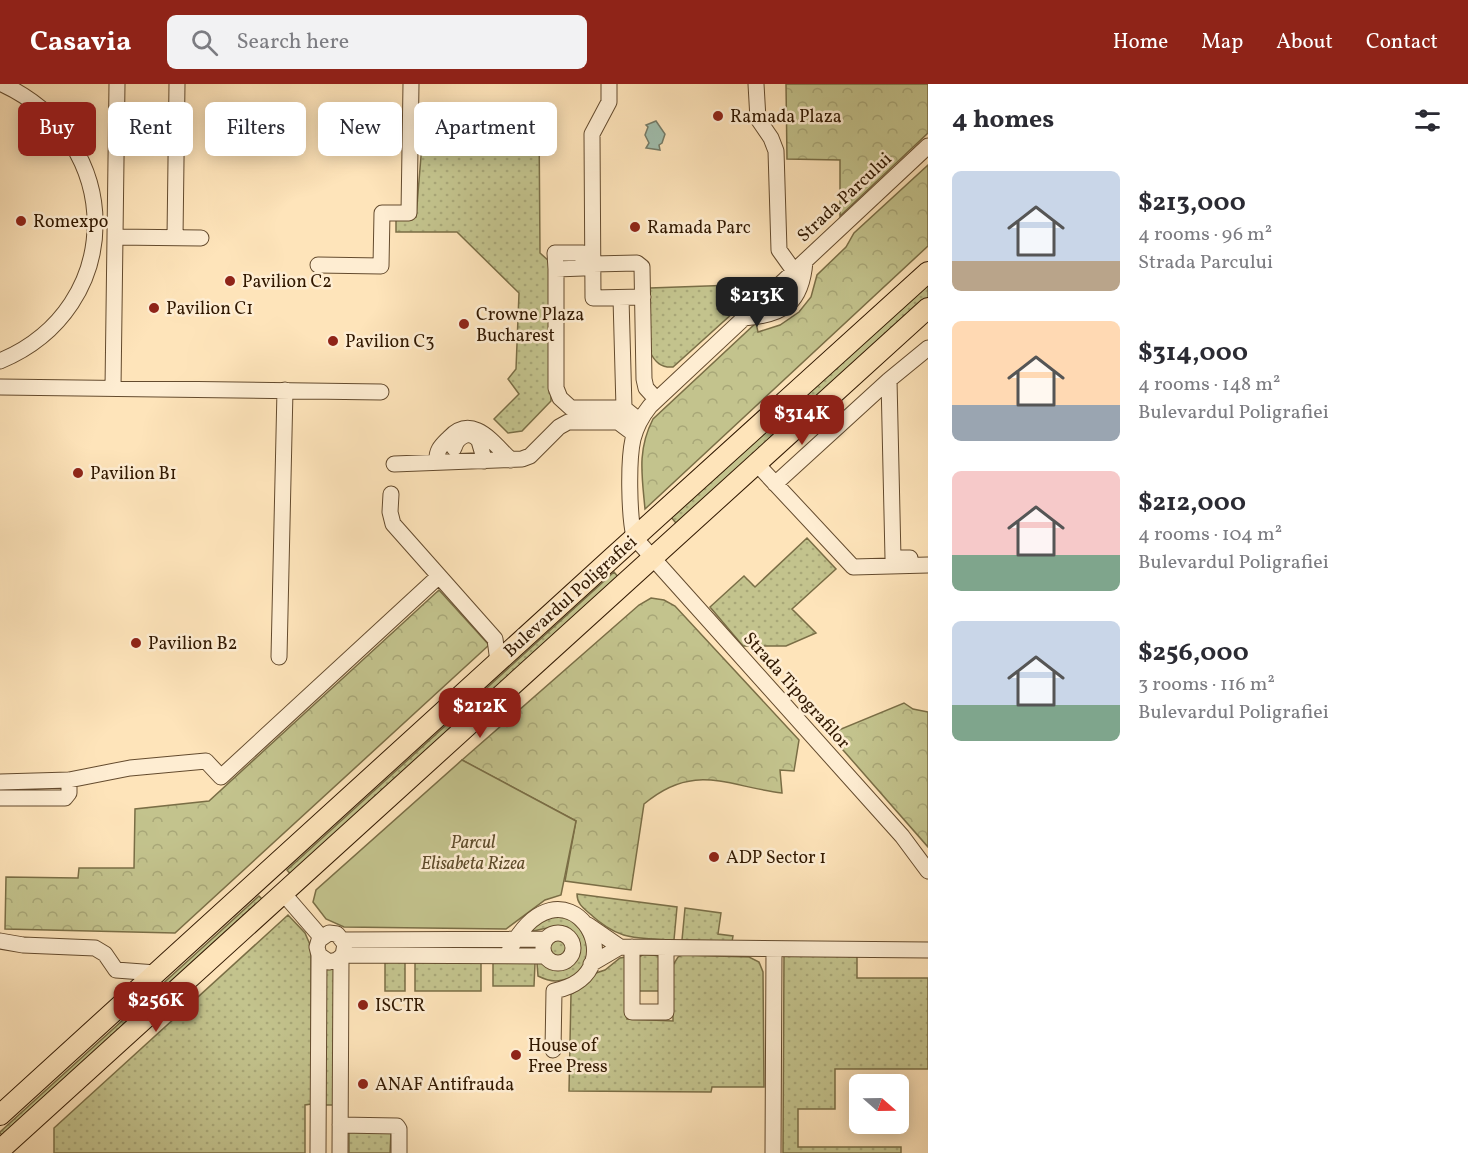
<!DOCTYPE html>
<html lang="en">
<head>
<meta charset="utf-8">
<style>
  body { margin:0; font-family:Vollkorn,serif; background:#f2f2f3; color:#2b2b33; height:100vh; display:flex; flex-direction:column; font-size:22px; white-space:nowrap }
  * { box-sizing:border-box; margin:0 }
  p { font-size:20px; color:#7c7c81 }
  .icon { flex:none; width:33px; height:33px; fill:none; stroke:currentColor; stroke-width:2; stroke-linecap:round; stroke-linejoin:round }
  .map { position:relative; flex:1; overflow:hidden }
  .side { display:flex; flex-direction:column; background:#fff; width:540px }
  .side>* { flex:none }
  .top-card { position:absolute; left:18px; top:18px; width:570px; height:54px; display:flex; gap:12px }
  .needle { width:39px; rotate:110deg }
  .fabs { position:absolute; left:849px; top:990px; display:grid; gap:12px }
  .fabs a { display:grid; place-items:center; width:60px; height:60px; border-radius:9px; background:#fff; box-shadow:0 3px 15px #0003; font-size:30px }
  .price { position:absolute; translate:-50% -51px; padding:0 14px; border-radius:12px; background:#8f2418; color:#fff; font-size:20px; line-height:39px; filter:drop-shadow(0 2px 3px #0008) }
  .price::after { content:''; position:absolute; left:50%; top:36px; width:18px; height:14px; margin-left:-9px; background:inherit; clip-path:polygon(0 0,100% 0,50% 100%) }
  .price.active { background:#222; color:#fff }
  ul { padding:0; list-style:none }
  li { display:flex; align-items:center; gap:18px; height:150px; padding:0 24px }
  li span { display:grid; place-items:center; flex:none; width:168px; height:120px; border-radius:9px; color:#555 }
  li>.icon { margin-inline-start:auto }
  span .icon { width:72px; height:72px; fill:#fffc; stroke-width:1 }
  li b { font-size:26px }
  h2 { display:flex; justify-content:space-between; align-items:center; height:72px; padding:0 24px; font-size:26px }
  .tag { padding:0 21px; border-radius:9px; background:#fff; box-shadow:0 3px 15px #0003; font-size:21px; line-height:54px }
  .tag.active { background:#8f2418; color:#fff }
  header { display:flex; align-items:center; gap:36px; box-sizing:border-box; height:84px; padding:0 30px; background:#8f2418; color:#fff }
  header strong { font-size:28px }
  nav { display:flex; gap:33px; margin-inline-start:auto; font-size:21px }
  .search { width:420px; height:54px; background:#f2f2f3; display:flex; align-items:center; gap:15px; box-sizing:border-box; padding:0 21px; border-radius:9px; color:#7c7c81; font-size:22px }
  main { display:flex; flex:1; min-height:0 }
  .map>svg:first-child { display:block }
</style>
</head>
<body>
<header>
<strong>Casavia</strong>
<div class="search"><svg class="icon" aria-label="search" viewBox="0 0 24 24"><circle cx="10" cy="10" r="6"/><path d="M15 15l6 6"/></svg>Search here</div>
<nav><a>Home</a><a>Map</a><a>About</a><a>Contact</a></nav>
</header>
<main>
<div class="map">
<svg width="928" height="1069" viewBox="0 0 928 1069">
  <defs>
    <pattern id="grass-dots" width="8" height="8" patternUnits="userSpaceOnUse" patternTransform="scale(1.5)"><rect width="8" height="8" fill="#c3c38d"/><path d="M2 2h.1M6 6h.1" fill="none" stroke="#a8a778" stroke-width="1.8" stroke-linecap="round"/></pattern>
    <pattern id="forest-crowns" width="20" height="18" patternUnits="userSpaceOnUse" patternTransform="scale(1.5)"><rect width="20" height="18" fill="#c3c38d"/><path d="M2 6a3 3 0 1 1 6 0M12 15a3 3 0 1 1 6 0" fill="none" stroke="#a8a778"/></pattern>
  </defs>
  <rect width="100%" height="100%" fill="#fee4ba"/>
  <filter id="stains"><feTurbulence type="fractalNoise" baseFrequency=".00333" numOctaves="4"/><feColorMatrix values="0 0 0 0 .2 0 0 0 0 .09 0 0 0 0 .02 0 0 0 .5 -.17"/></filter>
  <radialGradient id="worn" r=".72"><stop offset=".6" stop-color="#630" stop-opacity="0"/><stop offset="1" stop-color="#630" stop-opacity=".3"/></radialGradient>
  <!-- grass -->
  <path fill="url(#grass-dots)" stroke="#7a6e46" stroke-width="1.5" d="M425,24L539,35L540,169L550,178L551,317L522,347L508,349L494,335L519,310L508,295L516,285L519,209L457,148H396V134L416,133Z
    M928,199V217L680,444L671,433Z
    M765,200L673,283C661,284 655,278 650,268V204Z
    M807,454L836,485L792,525L816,549L786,562H743L710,523L744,492L755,503Z
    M614,488L619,494L292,792L287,786Z
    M577,810L677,823L674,856C635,854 619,857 589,829C582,823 577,819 577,810Z
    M259,812L264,817L3,1054L0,1048Z
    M685,824L721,829L718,850L733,852L732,858L682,856Z
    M288,831L305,849L311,863V1020L305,1021V1069H54V1044Z
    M551,831L576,836L591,867L577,892C560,897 554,900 538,892L537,879H543C551,886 558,887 569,884C584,873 583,847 562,842C554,841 537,847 528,848Z
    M549 864a9 9 0 1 1 18 0a9 9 0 1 1-18 0Z
    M644,870L660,872L663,907H638L639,873Z
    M682,871L749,873L759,878L763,888L764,1003H712L711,1008L569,1007L571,910L583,903L593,890L605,886L620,874L626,873L627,935L673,937V881L678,873Z
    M784,871H857V894H928V985H835V1025H798V1063H901V1069H783Z
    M385,875H405V907H385Z
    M415,875L481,876V907H415Z
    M493,878L535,879L534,902H493Z
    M325,885H335V1021H325Z
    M349,1048H391L390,1069H349Z"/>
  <!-- forest -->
  <path fill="url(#forest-crowns)" stroke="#7a6e46" stroke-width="1.5" d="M786,0H928V49L840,132V76L787,75Z
    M928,81V162L645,425C642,392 637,366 653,335L756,239L758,248L780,241L799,228L811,213L817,191L846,163L854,149Z
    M439,506L489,561L175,849L5,845L6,793L78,794L79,784H134L135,725L209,717Z
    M651,514L664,516L675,522L799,656L794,687L780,686L782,709C726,702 694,678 644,720L631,806L565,797L576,737L462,676L639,521Z
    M904,619L913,625L928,628V763L829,650Z"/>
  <!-- park -->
  <path fill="#c3c38d" stroke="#7a6e46" stroke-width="1.5" d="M462,676L576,737L561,811L545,816L506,845L344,843L326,835L313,818L316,806Z"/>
  <!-- water -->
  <path fill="#a0bfaf" stroke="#747c69" stroke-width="1.5" d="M656,37L665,50L662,59L659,61L660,66L646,64L649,59L645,51L648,43L646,41Z"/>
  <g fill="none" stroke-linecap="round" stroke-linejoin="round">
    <!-- minor casing -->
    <g stroke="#644b2e" stroke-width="17">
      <path id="minor" d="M609,0V18L592,50L593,214L643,213
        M756,0L758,35L771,54L776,67L779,166L794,187
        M928,62L650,322C642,332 636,343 633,355C628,377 629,430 634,453L902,752L928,787
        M115,153L201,154
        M175,153L177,0
        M593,180L637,179L642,183L644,295L646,304L656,315
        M318,181L381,182L382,129H409L411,0
        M556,185L555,169H583V184L556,185V304L560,314L571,324H624L640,337
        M621,214L624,324
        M744,234C784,231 802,219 805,177
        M0,277C127,224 126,57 2,0
        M889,296L893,474H910
        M0,303L381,308
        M113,304L117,0
        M454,364C457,353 471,344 479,357C481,363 483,371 484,377
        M437,378C436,366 441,362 449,354C473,329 493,359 511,376
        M756,379L853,483L928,481
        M394,380L522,375L530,372L559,343L568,338H618L634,350
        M775,400L889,296L928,264
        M391,410L390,428L393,440L495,555L498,578
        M279,573L285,306
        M0,698L69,696L130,684L206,677L221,693L439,492
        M0,714H65L69,709V696
        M283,809L321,853
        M588,841L620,863
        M543 864a15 15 0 1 1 30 0a15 15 0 1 1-30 0Z
        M343,856L545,855
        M0,857L23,861L95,864L105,870L116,886L156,889
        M632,863V928H666V864
        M343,871L345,860L337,850L329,849L319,856L317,863L319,871L329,878L337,876L343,871L544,872
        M507,871C562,758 645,889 554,907L553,966
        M591,880L620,863L928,866
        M340,1041L397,1042L399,1045V1069
        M318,1069L319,871
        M340,1069L341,874
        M773,1069L774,865"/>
    </g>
    <!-- major casing -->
    <g stroke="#311800" stroke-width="22">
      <path id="major" d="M0,1031L612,474L928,188
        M0,1066L928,224"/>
    </g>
    <!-- minor -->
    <use href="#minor" stroke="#feedd2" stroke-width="15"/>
    <!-- major -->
    <use href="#major" stroke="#fee4ba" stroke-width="20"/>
  </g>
  <!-- markers -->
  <g fill="#8f2418" stroke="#feedd2" stroke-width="2">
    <circle cx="718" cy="32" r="6"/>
    <circle cx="21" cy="137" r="6"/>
    <circle cx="635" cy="143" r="6"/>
    <circle cx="230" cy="197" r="6"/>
    <circle cx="154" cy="224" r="6"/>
    <circle cx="464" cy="240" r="6"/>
    <circle cx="333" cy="257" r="6"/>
    <circle cx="78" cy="389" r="6"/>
    <circle cx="136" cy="559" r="6"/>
    <circle cx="714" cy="773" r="6"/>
    <circle cx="363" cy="921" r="6"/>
    <circle cx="516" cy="971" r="6"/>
    <circle cx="363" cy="1000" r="6"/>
  </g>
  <g text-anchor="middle" stroke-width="5" stroke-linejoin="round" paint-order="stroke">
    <!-- poi labels -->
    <g font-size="18" fill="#311800" stroke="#feedd2" text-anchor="start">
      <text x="730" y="38">Ramada Plaza</text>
      <text x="33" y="143">Romexpo</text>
      <text x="647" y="149">Ramada Parc</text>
      <text x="242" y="203">Pavilion C2</text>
      <text x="166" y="230">Pavilion C1</text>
      <text x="476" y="236">Crowne Plaza<tspan x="476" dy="21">Bucharest</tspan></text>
      <text x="345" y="263">Pavilion C3</text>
      <text x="90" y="395">Pavilion B1</text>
      <text x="148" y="565">Pavilion B2</text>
      <text x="726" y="779">ADP Sector 1</text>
      <text x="375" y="927">ISCTR</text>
      <text x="528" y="967">House of<tspan x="528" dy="21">Free Press</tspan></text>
      <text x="375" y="1006">ANAF Antifrauda</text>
    </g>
    <!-- street labels -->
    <g font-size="18" fill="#311800" stroke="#feedd2">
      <text transform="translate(844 113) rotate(-43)" y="6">Strada Parcului</text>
      <text transform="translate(570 512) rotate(-42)" y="6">Bulevardul Poligrafiei</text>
      <text transform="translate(797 606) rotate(48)" y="6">Strada Tipografilor</text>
    </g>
    <!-- park labels -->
    <g font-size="18" font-style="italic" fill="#5d4b2a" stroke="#feedd2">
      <text x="473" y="764">Parcul<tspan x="473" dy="21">Elisabeta Rizea</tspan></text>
    </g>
  </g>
  <rect width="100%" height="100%" filter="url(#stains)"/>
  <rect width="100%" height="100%" fill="url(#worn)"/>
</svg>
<div class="fabs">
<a><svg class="needle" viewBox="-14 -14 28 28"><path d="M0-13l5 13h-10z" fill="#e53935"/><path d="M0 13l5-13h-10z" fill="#7c7c81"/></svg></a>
</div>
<b class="price active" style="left:757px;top:244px">$213K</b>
<b class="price" style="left:802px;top:362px">$314K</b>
<b class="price" style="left:480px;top:655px">$212K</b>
<b class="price" style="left:156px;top:949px">$256K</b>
<div class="top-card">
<a class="tag active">Buy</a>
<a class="tag">Rent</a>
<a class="tag">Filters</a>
<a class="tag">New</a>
<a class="tag">Apartment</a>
</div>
</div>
<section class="side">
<h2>4 homes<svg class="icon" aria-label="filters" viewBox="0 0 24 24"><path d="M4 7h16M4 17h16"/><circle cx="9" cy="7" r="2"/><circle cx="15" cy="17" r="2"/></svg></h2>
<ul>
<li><span style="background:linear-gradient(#c9d6e8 75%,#b9a48a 0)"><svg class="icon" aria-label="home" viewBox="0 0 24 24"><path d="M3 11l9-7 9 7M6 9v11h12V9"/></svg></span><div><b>$213,000</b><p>4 rooms · 96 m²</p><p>Strada Parcului</p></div></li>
<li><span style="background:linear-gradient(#ffd9b3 70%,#9aa5b1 0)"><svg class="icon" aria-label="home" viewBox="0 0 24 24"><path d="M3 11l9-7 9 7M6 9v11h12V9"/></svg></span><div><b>$314,000</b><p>4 rooms · 148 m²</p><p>Bulevardul Poligrafiei</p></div></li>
<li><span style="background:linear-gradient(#f6c9c9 70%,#7fa58c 0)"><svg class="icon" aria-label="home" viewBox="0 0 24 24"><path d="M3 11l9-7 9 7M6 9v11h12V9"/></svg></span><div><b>$212,000</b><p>4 rooms · 104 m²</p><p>Bulevardul Poligrafiei</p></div></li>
<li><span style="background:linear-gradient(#c9d6e8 70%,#7fa58c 0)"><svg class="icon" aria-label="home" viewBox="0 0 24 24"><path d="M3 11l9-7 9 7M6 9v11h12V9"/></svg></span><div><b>$256,000</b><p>3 rooms · 116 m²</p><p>Bulevardul Poligrafiei</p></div></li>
</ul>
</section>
</main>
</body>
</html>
